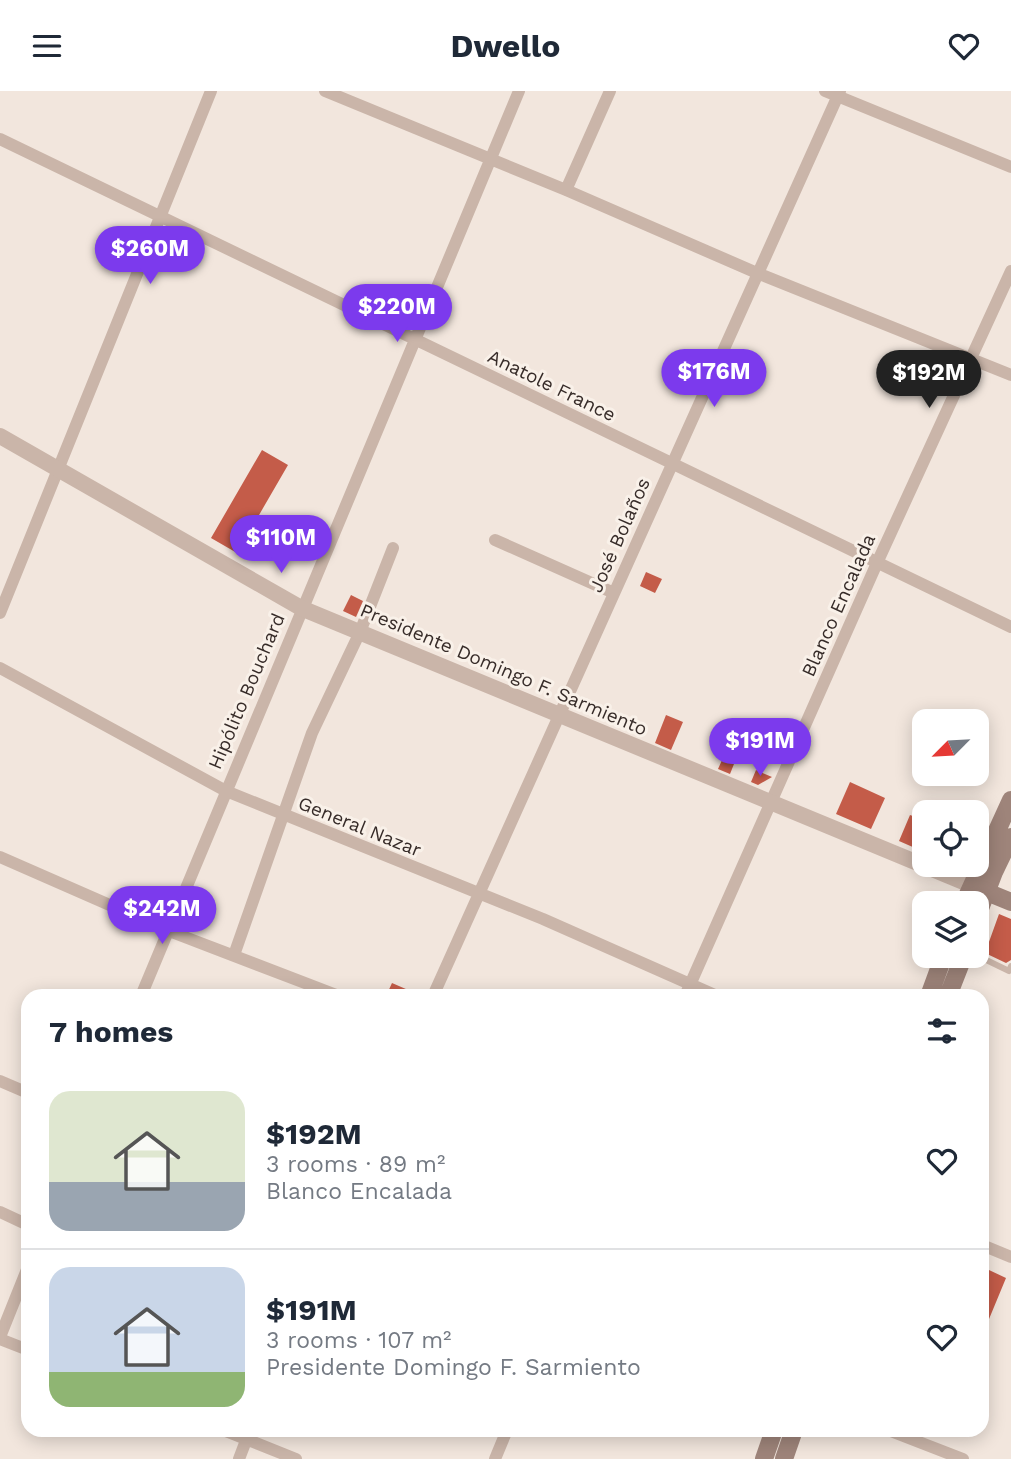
<!DOCTYPE html>
<html lang="en">
<head>
<meta charset="utf-8">
<style>
  body { margin:0; font-family:"Work Sans",sans-serif; background:#f6f6f7; color:#1f2937; height:100vh; display:flex; flex-direction:column; font-size:26px; white-space:nowrap }
  * { box-sizing:border-box; margin:0 }
  p { font-size:23px; color:#747a83 }
  .icon { flex:none; width:38px; height:38px; fill:none; stroke:currentColor; stroke-width:2; stroke-linecap:round; stroke-linejoin:round }
  .map { position:relative; flex:1; overflow:hidden }
  .panel { position:absolute; left:21px; top:898px; width:968px; height:448px; display:flex; flex-direction:column; background:#fff; border-radius:21px; box-shadow:0 4px 18px #0003 }
  .panel>* { flex:none }
  .needle { width:46px; rotate:246deg }
  .tools { position:absolute; left:912px; top:618px; display:grid; gap:14px }
  .tools a { display:grid; place-items:center; width:77px; height:77px; border-radius:14px; background:#fff; box-shadow:0 4px 18px #0003; font-size:35px }
  .price { position:absolute; translate:-50% -60px; padding:0 16px; border-radius:24px; background:#7c3aed; color:#fff; font-size:23px; line-height:46px; filter:drop-shadow(0 2px 4px #0008) }
  .price::after { content:''; position:absolute; left:50%; top:42px; width:21px; height:16px; margin-left:-10px; background:inherit; clip-path:polygon(0 0,100% 0,50% 100%) }
  .price.selected { background:#222; color:#fff }
  ul { padding:0; list-style:none }
  li { display:flex; align-items:center; gap:21px; height:175px; padding:0 28px }
  li+li { border-top:2px solid #e0e1e3 }
  li span { display:grid; place-items:center; flex:none; width:196px; height:140px; border-radius:21px; color:#555 }
  li>.icon { margin-inline-start:auto }
  span .icon { width:84px; height:84px; fill:#fffc; stroke-width:1 }
  li b { font-size:30px }
  h2 { display:flex; justify-content:space-between; align-items:center; height:84px; padding:0 28px; font-size:30px }
  header { display:flex; justify-content:space-between; align-items:center; height:91px; padding:0 28px; background:#fff; font-size:32px; font-weight:700 }
  .map>svg:first-child { display:block }
</style>
</head>
<body>
<header><svg class="icon" aria-label="menu" viewBox="0 0 24 24"><path d="M4 6h16M4 12h16M4 18h16"/></svg>Dwello<svg class="icon" aria-label="heart" viewBox="0 0 24 24"><path d="M12 20l-8-8c-3-5 5-10 8-4 3-6 11-1 8 4z"/></svg></header>
<div class="map">
<svg width="1011" height="1368" viewBox="0 0 1011 1368">
  <rect width="100%" height="100%" fill="#f2e6dd"/>
  <!-- building -->
  <path fill="#c45c49" d="M262,359L288,374L237,462L211,447Z
    M646,481L662,488L655,502L640,495Z
    M351,504L363,510L356,526L343,520Z
    M666,624L683,631L671,659L655,652Z
    M727,658L738,663L730,683L718,678Z
    M756,679L772,686L758,694L751,691Z
    M850,691L885,707L871,738L836,723Z
    M910,724L924,729L915,757L899,750Z
    M999,823L1011,828V869L1006,872L985,862Z
    M392,892L422,905H386Z
    M989,1179L1006,1187L982,1245V1197Z"/>
  <g fill="none" stroke-linecap="round" stroke-linejoin="round">
    <!-- service -->
    <path stroke="#cab5a9" stroke-width="6" d="M976,864L1009,880L1011,875"/>
    <!-- minor -->
    <path stroke="#cab5a9" stroke-width="12" d="M325,0L566,99L757,182L1011,284
      M825,0L1011,76
      M0,48L1011,536
      M566,99L610,0
      M495,449L614,502
      M0,522L211,0
      M0,577L226,700L543,828L717,905
      M0,766L169,840L339,905
      M234,864L312,642L360,541L393,457
      M141,905L519,0
      M433,905L840,0
      M685,905L877,472L1011,180
      M0,990L28,1002
      M0,1121L28,1134
      M982,1154L1011,1166
      M0,1246L28,1176
      M0,1248L28,1259
      M223,1339L296,1368
      M888,1339L963,1368
      M239,1368L250,1339
      M495,1368L507,1339"/>
    <!-- tertiary -->
    <path stroke="#cab5a9" stroke-width="16" d="M0,345L301,517L971,794"/>
    <!-- secondary -->
    <path stroke="#9e847a" stroke-width="18" d="M977,797L1011,811
      M964,812L1011,709
      M976,828L994,781L1011,746
      M929,905L944,864
      M948,905L964,864
      M764,1368L774,1339
      M784,1368L794,1339"/>
  </g>
  <g text-anchor="middle" stroke-width="6" stroke-linejoin="round" paint-order="stroke">
    <!-- street labels -->
    <g font-size="19" fill="#372c29" stroke="#f9f1e9">
      <text transform="translate(552 294) rotate(26)" y="7">Anatole France</text>
      <text transform="translate(619 444) rotate(-66)" y="7">José Bolaños</text>
      <text transform="translate(838 514) rotate(-66)" y="7">Blanco Encalada</text>
      <text transform="translate(504 578) rotate(23)" y="7">Presidente Domingo F. Sarmiento</text>
      <text transform="translate(246 600) rotate(-67)" y="7">Hipólito Bouchard</text>
      <text transform="translate(360 735) rotate(22)" y="7">General Nazar</text>
    </g>
  </g>
</svg>
<div class="tools">
<a><svg class="needle" viewBox="-14 -14 28 28"><path d="M0-13l5 13h-10z" fill="#e53935"/><path d="M0 13l5-13h-10z" fill="#747a83"/></svg></a>
<a><svg class="icon" aria-label="locate" viewBox="0 0 24 24"><circle cx="12" cy="12" r="6"/><path d="M12 2v4M12 18v4M2 12h4M18 12h4"/></svg></a>
<a><svg class="icon" aria-label="layers" viewBox="0 0 24 24"><path d="M12 4l9 5-9 5-9-5zM3 14l9 5 9-5"/></svg></a>
</div>
<b class="price" style="left:150px;top:195px">$260M</b>
<b class="price" style="left:397px;top:253px">$220M</b>
<b class="price" style="left:714px;top:318px">$176M</b>
<b class="price selected" style="left:929px;top:319px">$192M</b>
<b class="price" style="left:281px;top:484px">$110M</b>
<b class="price" style="left:760px;top:687px">$191M</b>
<b class="price" style="left:162px;top:855px">$242M</b>
<section class="panel">
<h2>7 homes<svg class="icon" aria-label="filters" viewBox="0 0 24 24"><path d="M4 7h16M4 17h16"/><circle cx="9" cy="7" r="2"/><circle cx="15" cy="17" r="2"/></svg></h2>
<ul>
<li><span style="background:linear-gradient(#dfe7d0 65%,#9aa5b1 0)"><svg class="icon" aria-label="home" viewBox="0 0 24 24"><path d="M3 11l9-7 9 7M6 9v11h12V9"/></svg></span><div><b>$192M</b><p>3 rooms · 89 m²</p><p>Blanco Encalada</p></div><svg class="icon" aria-label="heart" viewBox="0 0 24 24"><path d="M12 20l-8-8c-3-5 5-10 8-4 3-6 11-1 8 4z"/></svg></li>
<li><span style="background:linear-gradient(#c9d6e8 75%,#8fb573 0)"><svg class="icon" aria-label="home" viewBox="0 0 24 24"><path d="M3 11l9-7 9 7M6 9v11h12V9"/></svg></span><div><b>$191M</b><p>3 rooms · 107 m²</p><p>Presidente Domingo F. Sarmiento</p></div><svg class="icon" aria-label="heart" viewBox="0 0 24 24"><path d="M12 20l-8-8c-3-5 5-10 8-4 3-6 11-1 8 4z"/></svg></li>
</ul>
</section>
</div>
</body>
</html>
